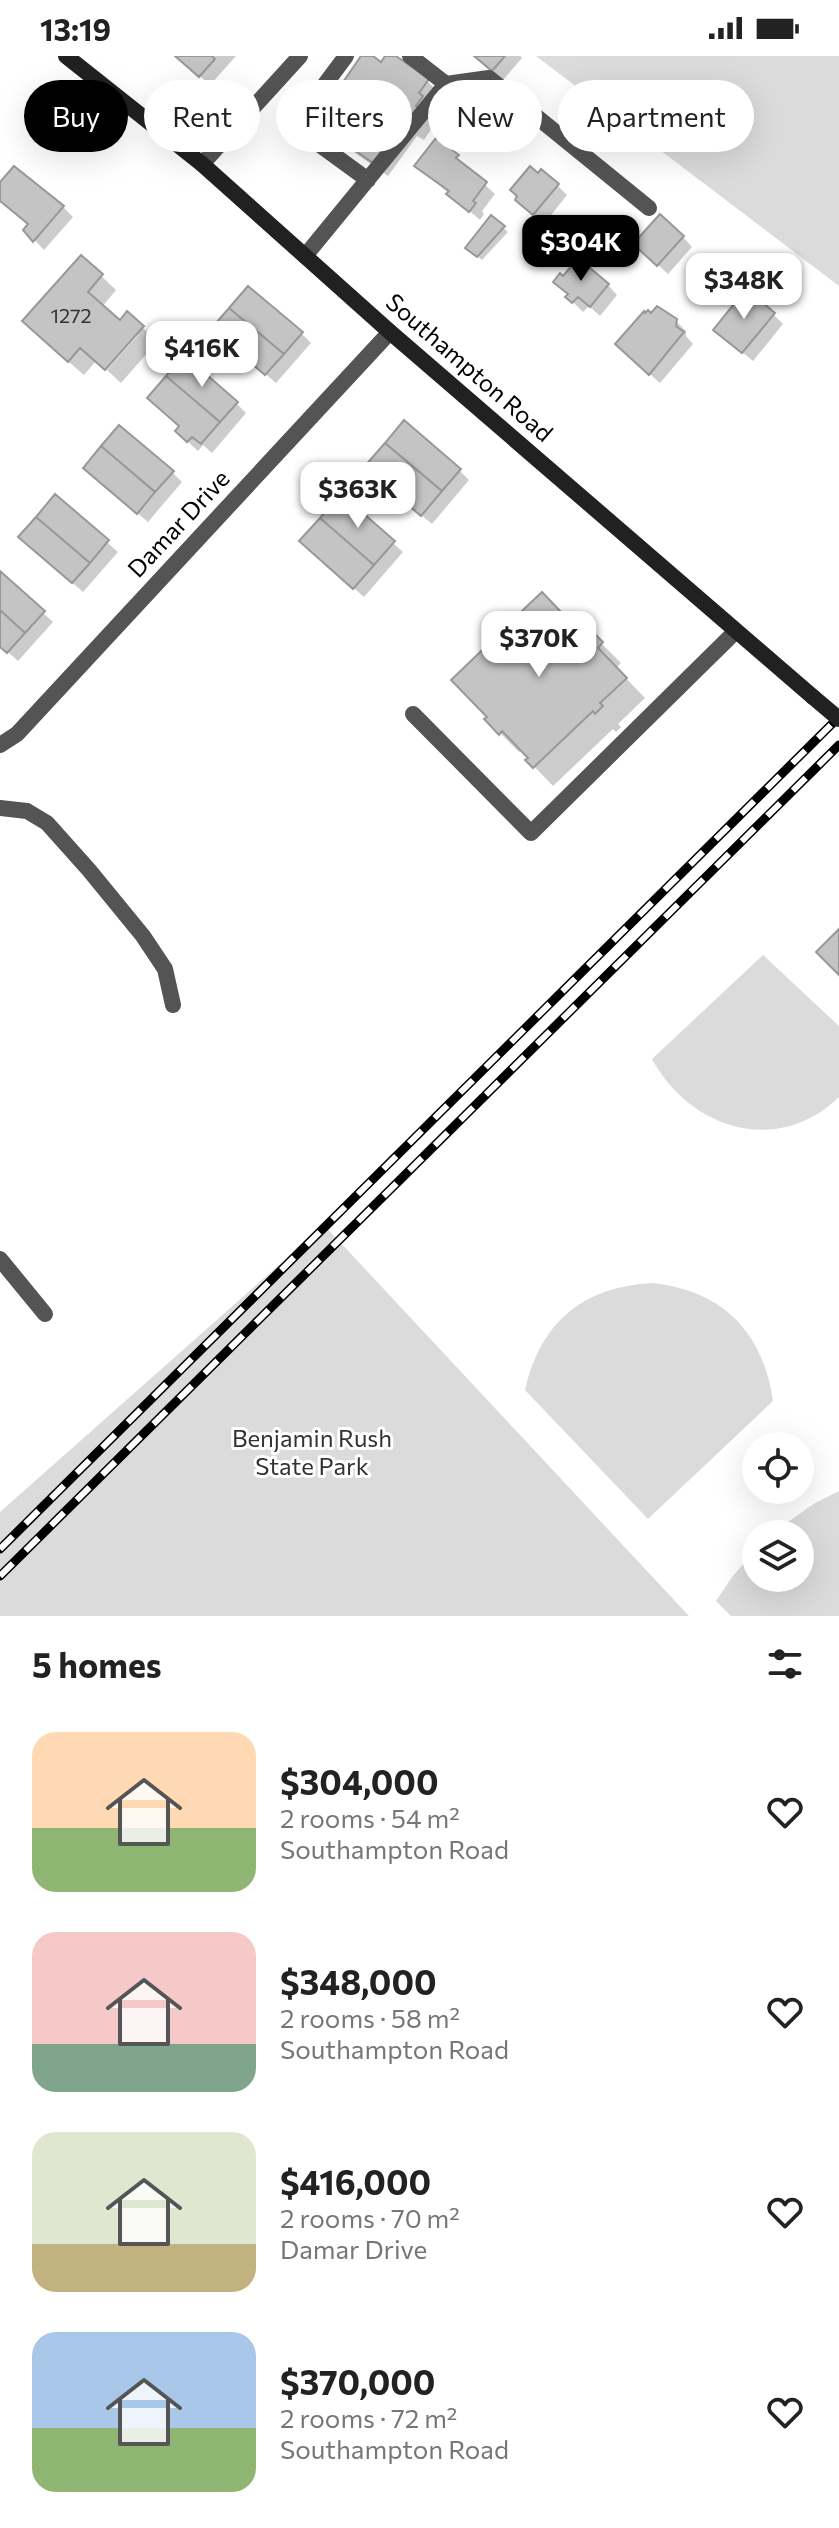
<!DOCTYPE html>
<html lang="en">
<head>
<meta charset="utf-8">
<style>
  body { margin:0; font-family:Commissioner,sans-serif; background:#f2f2f2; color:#222; height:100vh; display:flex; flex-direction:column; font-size:30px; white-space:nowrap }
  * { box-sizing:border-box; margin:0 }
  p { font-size:26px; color:#767676 }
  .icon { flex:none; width:44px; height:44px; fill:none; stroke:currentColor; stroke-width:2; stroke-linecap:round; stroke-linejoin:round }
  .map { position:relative; height:1560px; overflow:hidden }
  .side { display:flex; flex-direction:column; background:#fff; flex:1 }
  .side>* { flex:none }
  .guide { position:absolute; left:24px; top:24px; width:792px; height:72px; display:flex; gap:16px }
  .tools { position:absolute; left:742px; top:1376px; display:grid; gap:16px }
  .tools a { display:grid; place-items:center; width:72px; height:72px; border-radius:50%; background:#fff; box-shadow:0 8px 32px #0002; font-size:40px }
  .price { position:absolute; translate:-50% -68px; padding:0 18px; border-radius:16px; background:#fff; color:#222; font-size:26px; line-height:52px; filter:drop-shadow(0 2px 4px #0008) }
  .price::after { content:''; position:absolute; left:50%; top:48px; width:24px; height:18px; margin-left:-12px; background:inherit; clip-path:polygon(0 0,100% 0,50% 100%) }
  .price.active { background:#000; color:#fff }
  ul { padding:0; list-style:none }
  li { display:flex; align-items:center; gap:24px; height:200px; padding:0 32px }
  li span { display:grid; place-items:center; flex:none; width:224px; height:160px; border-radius:24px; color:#555 }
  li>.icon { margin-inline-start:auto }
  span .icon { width:96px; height:96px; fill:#fffc; stroke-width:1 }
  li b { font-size:34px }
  h2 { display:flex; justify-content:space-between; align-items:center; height:96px; padding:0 32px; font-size:34px }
  .tag { padding:0 28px; border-radius:36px; background:#fff; box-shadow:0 8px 32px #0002; font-size:28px; line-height:72px }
  .tag.active { background:#000; color:#fff }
  .status { display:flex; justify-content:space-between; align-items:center; height:56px; padding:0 40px; background:#fff; direction:ltr }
  .status svg { height:22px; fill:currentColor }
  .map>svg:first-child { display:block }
</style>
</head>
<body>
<div class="status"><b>13:19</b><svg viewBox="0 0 49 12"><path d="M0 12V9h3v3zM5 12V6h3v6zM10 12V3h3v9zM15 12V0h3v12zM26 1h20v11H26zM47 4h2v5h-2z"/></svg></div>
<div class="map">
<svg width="839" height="1560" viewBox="0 0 839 1560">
  <rect width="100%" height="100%" fill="#fff"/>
  <!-- green -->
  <path fill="#dbdbdb" d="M536,0H839V230Z
    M763,899L839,970V1041C777,1101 690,1073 652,1003Z
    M324,1169L689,1560H0V1456Z
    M653,1227C723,1235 763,1276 773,1345L648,1463L525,1334C540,1266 584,1230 653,1227Z
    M839,1435V1560H731L716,1545L732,1521L756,1493V1522H800V1478H771L815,1447Z"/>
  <!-- shadow -->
  <path fill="#0003" d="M177,0H236L210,29Z
    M363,0H369L382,9L388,0H392L427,25L442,40L433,52L436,56L430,65L434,69L424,84L417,80L388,120L341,87L326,72L352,37Z
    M476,0H520L522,2L503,24Z
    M437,85L495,138L482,155L484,158L480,164L417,110Z
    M0,129L63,151L73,161L44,194L25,174L30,169L0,143Z
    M558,130L567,139L544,168L527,154Z
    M491,162L508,176L482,204L472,196Z
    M683,181L692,191L668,218L646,198Z
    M81,201L116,234L102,251L120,266L142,271L157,286L121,327L107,314L138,279L135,276L96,305L84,319L39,280Z
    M608,229L617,239L600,260L589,250L583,256L568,241Z
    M773,258L783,268L753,305L726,283Z
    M652,260L675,264L686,275V280L693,288L660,327L627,298Z
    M301,277L311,287L276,327L224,282Z
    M236,347L246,357L212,397L203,389L198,395L187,385L181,370Z
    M459,414L469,424L432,468L376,421Z
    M172,416L182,426L148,466L95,422Z
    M55,441L118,496L83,536L31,491Z
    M393,487L403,496L364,541L312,495Z
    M0,518L53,566L18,605L0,589Z
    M590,576L621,607L616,612L645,642L618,668L621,671L616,676L613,673L553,730L528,704L531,702L522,693L519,696L487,664Z"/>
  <!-- building -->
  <path fill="#c4c4c4" stroke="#989898" stroke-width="2" d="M175,0H212L215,3L199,21Z
    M361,0H373L381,6L385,0H396L429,23L419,37L423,40L416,50L421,53L408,71L401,66L373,107L324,73L350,36L341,29Z
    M474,0H505L492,15Z
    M436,82L459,99L456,102L487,126L473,145L476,147L469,156L446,138L449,135L414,110Z
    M14,110L64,150L33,186L23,174L28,168L0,145V126Z
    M530,110L538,117L541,113L559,128L533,159L515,144L517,140L510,134Z
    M660,158L684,180L657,210L633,188Z
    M491,159L505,170L477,201L465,192Z
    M81,199L103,218L88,236L120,264L127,255L144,270L105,314L80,292L68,306L22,265Z
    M578,202L609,228L590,251L578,241L572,247L565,241L568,238L553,226L560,217L563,220Z
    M248,230L303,276L284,298L229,252Z
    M746,233L775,257L742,297L713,274Z
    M657,250L677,263L676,270L684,276L649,319L615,288L644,255L645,257L648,254L651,257Z
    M229,252L284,298L265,319L211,273Z
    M184,299L238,346L220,366L166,320Z
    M166,320L220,366L201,388L192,381L187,386L175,375L179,370L147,342Z
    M404,364L461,413L442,435L385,387Z
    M119,369L174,415L155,436L101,390Z
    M385,387L442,435L421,460L364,411Z
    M101,390L155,436L137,458L83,412Z
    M55,438L109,484L90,507L36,461Z
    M341,438L395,485L374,509L320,462Z
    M36,461L90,507L72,527L18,481Z
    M320,462L374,509L353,533L299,485Z
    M0,515L45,555L25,577L0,554Z
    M542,536L584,580L590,573L603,586L598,592L627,622L600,647L603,650L595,658L593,655L533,712L525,704L528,702L502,675L499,679L484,663L487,661L451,624L500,577L497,574L504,567L507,569Z
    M0,554L25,577L7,597L0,591Z
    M839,873V919L816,896Z"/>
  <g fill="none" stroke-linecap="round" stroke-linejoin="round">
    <!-- lane -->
    <path stroke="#545454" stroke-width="16" d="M346,0L294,70L368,124
      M446,28L489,22L649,152
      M305,200L446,28L410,0
      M413,658L531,777L736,575
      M0,752L27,755L47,767L89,814L143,880L165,913L173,949
      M0,1203L45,1258"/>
    <!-- street -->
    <path stroke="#545454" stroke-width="16" d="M202,108L300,0
      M0,689L17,678L390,276"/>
    <!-- secondary -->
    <path stroke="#212121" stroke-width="16" d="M66,0L202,108L390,276L813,641"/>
    <!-- rail casing -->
    <g stroke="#000" stroke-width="9">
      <path id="rail" d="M0,1493L839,661
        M0,1520L839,689"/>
    </g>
    <!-- rail -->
    <use href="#rail" stroke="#fff" stroke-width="6" stroke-dasharray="18" stroke-linecap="butt"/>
    <!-- secondary-bridge -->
    <path stroke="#212121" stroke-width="16" d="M813,641L839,663"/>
  </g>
  <g text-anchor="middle" stroke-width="6" stroke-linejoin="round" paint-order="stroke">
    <!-- number labels -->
    <g font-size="20" fill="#313131">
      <text x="71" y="267">1272</text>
    </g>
    <!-- street labels -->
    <g font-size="24" fill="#000" stroke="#fff">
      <text transform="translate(469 312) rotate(41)" y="8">Southampton Road</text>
      <text transform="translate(179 468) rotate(-47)" y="8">Damar Drive</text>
    </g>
    <!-- park labels -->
    <g font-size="24" fill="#323232" stroke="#fff">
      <text x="312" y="1391">Benjamin Rush<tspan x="312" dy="28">State Park</tspan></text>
    </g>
  </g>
</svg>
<div class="tools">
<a><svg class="icon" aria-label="locate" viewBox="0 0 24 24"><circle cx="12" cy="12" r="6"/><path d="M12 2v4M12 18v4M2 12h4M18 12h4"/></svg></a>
<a><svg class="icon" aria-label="layers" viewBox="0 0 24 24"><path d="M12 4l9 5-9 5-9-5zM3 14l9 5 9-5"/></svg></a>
</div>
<b class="price active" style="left:581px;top:227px">$304K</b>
<b class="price" style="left:744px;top:265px">$348K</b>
<b class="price" style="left:202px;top:333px">$416K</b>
<b class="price" style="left:358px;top:474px">$363K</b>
<b class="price" style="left:539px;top:623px">$370K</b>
<div class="guide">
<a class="tag active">Buy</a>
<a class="tag">Rent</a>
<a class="tag">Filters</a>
<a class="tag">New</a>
<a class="tag">Apartment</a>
</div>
</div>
<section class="side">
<h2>5 homes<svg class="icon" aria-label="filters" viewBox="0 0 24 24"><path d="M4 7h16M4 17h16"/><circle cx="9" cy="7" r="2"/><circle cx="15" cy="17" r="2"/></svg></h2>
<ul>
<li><span style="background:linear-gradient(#ffd9b3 60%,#8fb573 0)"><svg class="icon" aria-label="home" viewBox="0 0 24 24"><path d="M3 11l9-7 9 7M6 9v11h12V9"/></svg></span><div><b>$304,000</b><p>2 rooms · 54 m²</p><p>Southampton Road</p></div><svg class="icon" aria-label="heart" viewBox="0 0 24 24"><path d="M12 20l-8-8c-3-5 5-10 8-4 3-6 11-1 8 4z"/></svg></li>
<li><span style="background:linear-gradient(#f6c9c9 70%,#7fa58c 0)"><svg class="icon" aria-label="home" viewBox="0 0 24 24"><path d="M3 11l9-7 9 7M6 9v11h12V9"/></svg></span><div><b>$348,000</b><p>2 rooms · 58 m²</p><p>Southampton Road</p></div><svg class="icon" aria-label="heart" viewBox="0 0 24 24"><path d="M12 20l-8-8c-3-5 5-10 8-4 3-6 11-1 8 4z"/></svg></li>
<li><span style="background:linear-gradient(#dfe7d0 70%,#c2b280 0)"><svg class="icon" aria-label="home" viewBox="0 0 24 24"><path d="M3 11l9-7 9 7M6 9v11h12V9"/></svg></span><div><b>$416,000</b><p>2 rooms · 70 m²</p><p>Damar Drive</p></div><svg class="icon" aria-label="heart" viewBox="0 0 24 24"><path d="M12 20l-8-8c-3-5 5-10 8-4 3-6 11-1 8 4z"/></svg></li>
<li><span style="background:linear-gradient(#a9c7e8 60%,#8fb573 0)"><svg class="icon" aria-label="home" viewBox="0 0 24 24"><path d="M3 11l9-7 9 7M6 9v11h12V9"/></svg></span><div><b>$370,000</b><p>2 rooms · 72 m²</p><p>Southampton Road</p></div><svg class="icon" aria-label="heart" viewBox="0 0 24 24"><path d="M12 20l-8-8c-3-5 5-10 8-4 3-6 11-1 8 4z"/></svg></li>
</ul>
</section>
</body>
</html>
